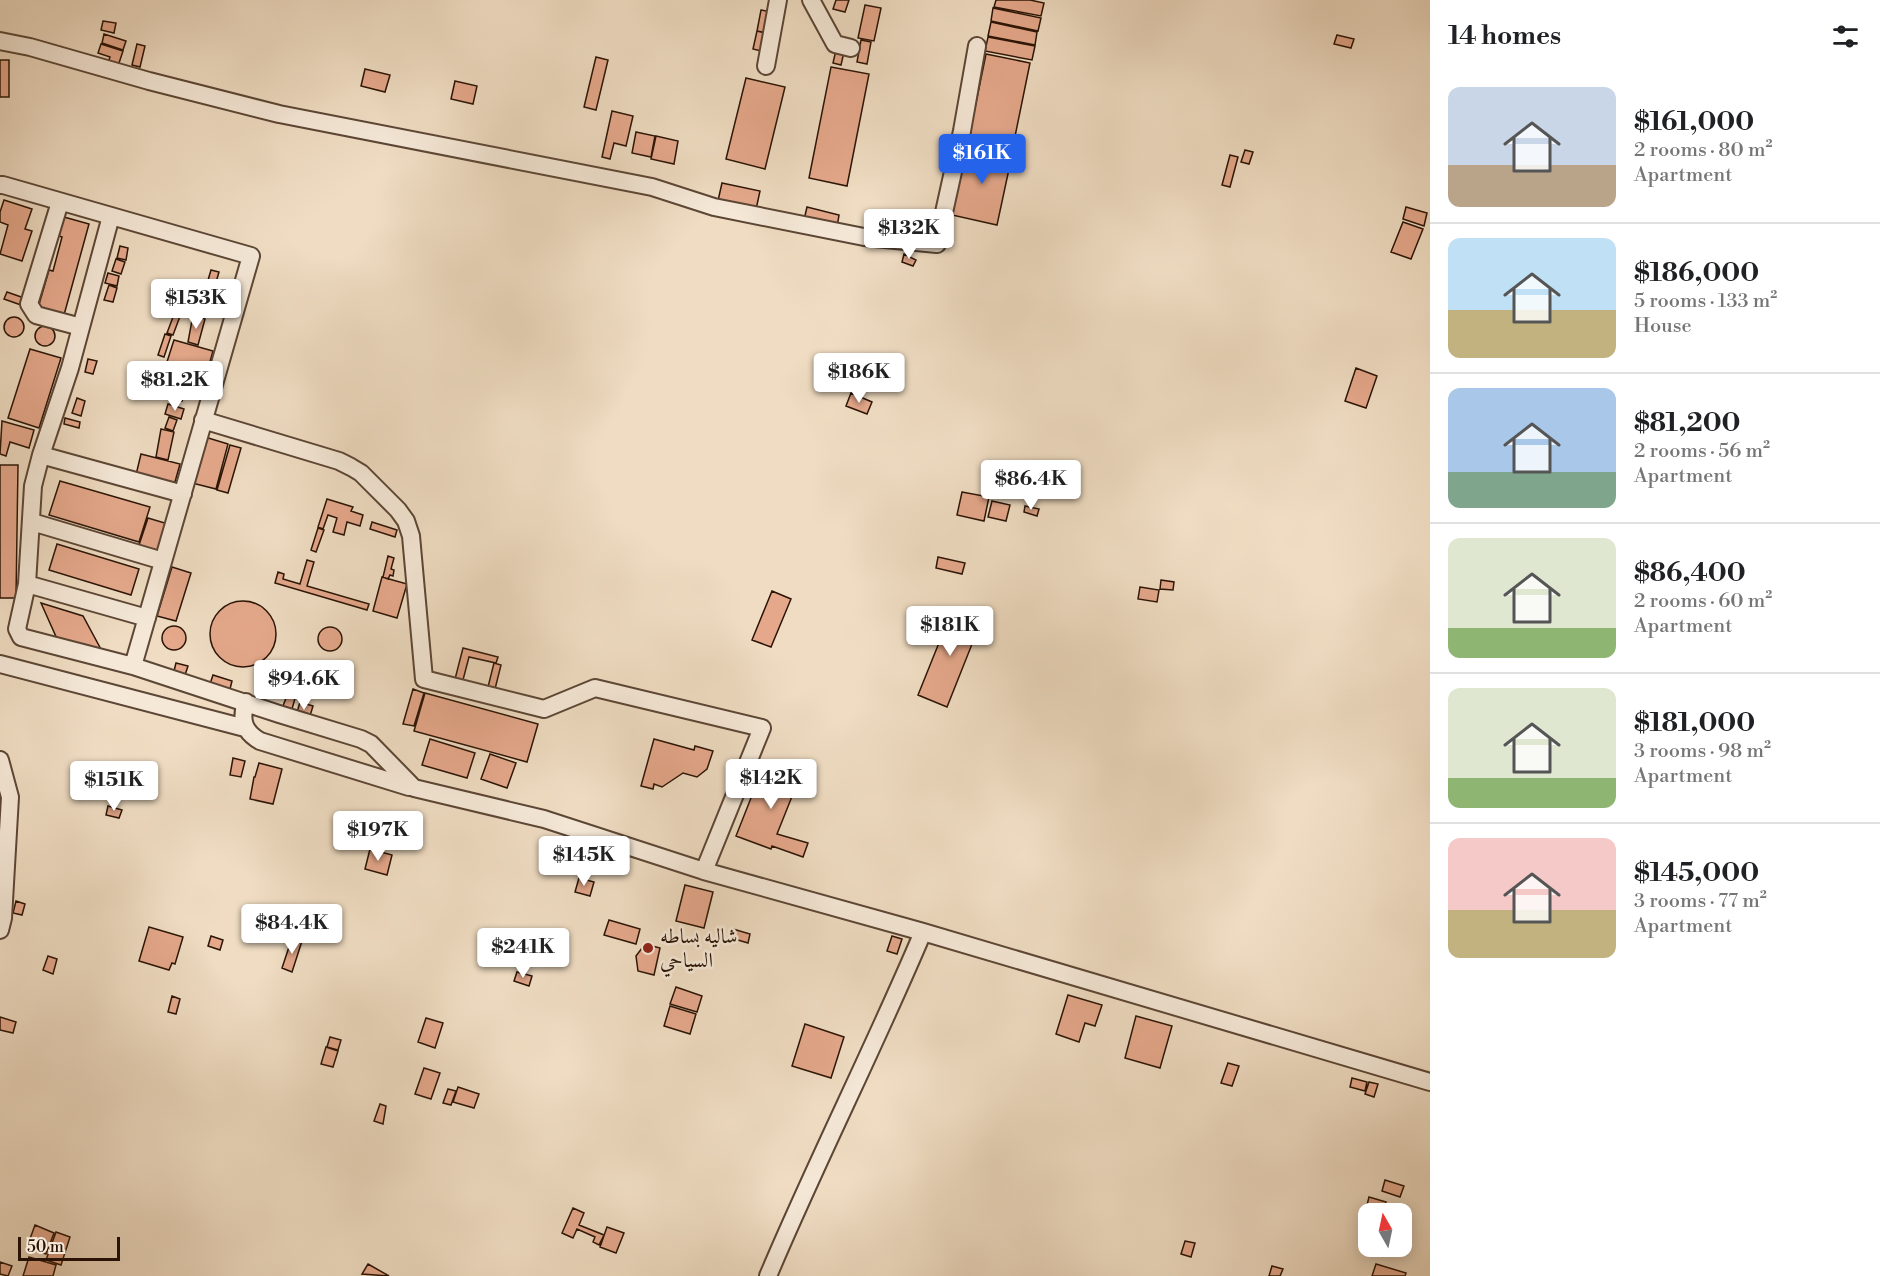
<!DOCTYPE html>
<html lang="en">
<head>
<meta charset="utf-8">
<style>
  body { margin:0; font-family:"Libre Bodoni",Amiri,serif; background:#f2f2f2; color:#202124; height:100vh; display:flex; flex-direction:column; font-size:22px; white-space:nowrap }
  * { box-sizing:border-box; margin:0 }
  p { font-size:20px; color:#757577 }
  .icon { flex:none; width:33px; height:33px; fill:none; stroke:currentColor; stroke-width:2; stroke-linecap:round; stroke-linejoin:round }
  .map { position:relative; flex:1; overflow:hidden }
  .drawer { display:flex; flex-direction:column; background:#fff; width:450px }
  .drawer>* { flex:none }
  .needle { width:39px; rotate:351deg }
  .fabs { position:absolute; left:1358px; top:1203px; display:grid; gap:12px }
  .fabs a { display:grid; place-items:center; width:54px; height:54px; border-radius:12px; background:#fff; box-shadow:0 3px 15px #0003; font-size:30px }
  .scale { position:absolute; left:18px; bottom:15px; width:102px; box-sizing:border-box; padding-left:6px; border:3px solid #2b1406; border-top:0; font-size:16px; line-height:21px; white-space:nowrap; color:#2b1406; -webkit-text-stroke:4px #f5e8d7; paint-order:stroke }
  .price { position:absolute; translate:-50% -51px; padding:0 14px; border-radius:6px; background:#fff; color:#222; font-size:20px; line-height:39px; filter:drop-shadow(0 2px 3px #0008) }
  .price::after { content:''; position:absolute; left:50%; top:36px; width:18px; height:14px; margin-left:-9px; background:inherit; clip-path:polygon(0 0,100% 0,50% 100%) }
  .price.active { background:#2563eb; color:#fff }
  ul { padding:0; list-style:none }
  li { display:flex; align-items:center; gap:18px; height:150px; padding:0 18px }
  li+li { border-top:2px solid #e0e0e0 }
  li span { display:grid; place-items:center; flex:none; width:168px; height:120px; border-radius:12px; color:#555 }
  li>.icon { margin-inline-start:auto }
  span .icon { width:72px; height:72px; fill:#fffc; stroke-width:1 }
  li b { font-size:26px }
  h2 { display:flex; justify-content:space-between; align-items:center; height:72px; padding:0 18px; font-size:26px }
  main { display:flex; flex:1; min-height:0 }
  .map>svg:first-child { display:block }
</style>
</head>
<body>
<main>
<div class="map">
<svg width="1430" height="1276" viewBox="0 0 1430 1276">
  <rect width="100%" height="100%" fill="#efdcc2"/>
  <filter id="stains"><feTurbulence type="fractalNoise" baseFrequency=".00333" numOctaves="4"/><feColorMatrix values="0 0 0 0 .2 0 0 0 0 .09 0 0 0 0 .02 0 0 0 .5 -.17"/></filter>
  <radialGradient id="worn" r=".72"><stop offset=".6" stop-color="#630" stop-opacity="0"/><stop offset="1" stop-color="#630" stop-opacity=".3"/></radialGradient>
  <!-- building -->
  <path fill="#e5a88b" stroke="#2b1406" stroke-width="1.5" d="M836,0H849L845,12L833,9Z
    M996,0H1030L1044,3L1041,16L994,7Z
    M865,5L881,8L874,41L858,38Z
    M993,8L1041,18L1038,31L991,21Z
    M761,10L773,12L769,33L757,31Z
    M103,21L116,23L114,33L101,30Z
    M991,22L1037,32L1035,45L988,36Z
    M757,31L769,34L765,52L753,49Z
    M104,34L126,41L123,50L102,43Z
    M1337,35L1354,39L1351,48L1334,44Z
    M988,37L1035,46L1032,60L985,51Z
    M861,40L871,42L867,64L857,62Z
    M101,44L123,51L117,69L107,66L110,57L98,53Z
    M137,44L145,46L140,67L132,65Z
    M836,50L844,52L841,65L833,63Z
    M986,54L1030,63L1012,151L968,142Z
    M596,57L608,60L596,110L584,107Z
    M0,60H9V97H0Z
    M831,67L869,74L847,186L809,178Z
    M365,69L390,75L385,92L361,86Z
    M746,78L785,87L765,169L726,159Z
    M455,81L477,86L473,104L451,99Z
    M612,111L633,116L626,146L614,143L610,159L602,157Z
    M636,132L655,136L651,157L632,153Z
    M656,136L678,141L674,164L651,159Z
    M967,146L1012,155L997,225L952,215Z
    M1245,150L1253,152L1249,164L1241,162Z
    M1230,155L1238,157L1230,187L1222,185Z
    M722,183L760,191L755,214L717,205Z
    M4,200L32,209L25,229L32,231L22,261L0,254L8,225L0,222V212Z
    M807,207L839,215L837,227L804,220Z
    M1406,207L1427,213L1424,226L1403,219Z
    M64,217L89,224L64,315L38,308L49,270L53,271L62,237L59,236Z
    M1403,222L1423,229L1411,259L1391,252Z
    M120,246L128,248L126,260L117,258Z
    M904,254L916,260L913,266L902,262Z
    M116,259L125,262L121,274L112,271Z
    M211,270L219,272L214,289L206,287Z
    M108,273L119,276L117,286L105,283Z
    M109,285L117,288L113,302L104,300Z
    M203,291L215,295L212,305L200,302Z
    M7,292L24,298L21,305L4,299Z
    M202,304L210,306L207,317L198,315Z
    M176,309L182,311L173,335L167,333Z
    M193,315L205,319L198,345L188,342Z
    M4 327a10 10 0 1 1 20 0a10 10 0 1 1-20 0Z
    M35 336a10 10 0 1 1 20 0a10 10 0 1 1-20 0Z
    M165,334L171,336L164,357L158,355Z
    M174,340L213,351L206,376L166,365Z
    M30,349L61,358L39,428L8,418Z
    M88,359L97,361L93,374L85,372Z
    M1356,368L1377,376L1366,408L1345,401Z
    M178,383L186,386L182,401L173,399Z
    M851,393L872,402L867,414L846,406Z
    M77,398L85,401L81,416L72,413Z
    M168,404L184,409L181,419L165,414Z
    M169,417L177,420L173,431L165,428Z
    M65,418L80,422L79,428L64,424Z
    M2,421L34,430L29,448L10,442L6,456L0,454Z
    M161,429L174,432L168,460L156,457Z
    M205,437L228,444L216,489L192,483Z
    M230,445L241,448L228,493L217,490Z
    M141,454L180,464L173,489L135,479Z
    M0,465H18L16,598H0Z
    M60,481L150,507L139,542L49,515Z
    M962,492L989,497L984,521L957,515Z
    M327,499L353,507L351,511L363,515L360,526L347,522L344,535L333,532L337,518L328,515L323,529L318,527Z
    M992,501L1010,505L1006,521L988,517Z
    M1025,506L1039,509L1037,516L1024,512Z
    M148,518L168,524L160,551L139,545Z
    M372,522L397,530L395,537L370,529Z
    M318,528L324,530L316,552L311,550Z
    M57,544L139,569L131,595L49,570Z
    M388,556L394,558L391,569L394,570L393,576L390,575L388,579L383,577Z
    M938,557L965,563L962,574L936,568Z
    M307,560L314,562L307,586L369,604L367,610L275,583L278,572L284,574L283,579L300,584Z
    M172,567L191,573L176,621L157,616Z
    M382,577L407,584L397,618L373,611Z
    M1161,580L1174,582L1173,590L1160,589Z
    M1140,587L1159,590L1157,602L1138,599Z
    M772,591L791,599L771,647L752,640Z
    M210 634a33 33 0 1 1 66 0a33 33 0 1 1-66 0Z
    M41,603L83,616L103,653L58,641Z
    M953,608L982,619L947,707L918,695Z
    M162 638a12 12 0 1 1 24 0a12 12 0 1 1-24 0Z
    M318 639a12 12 0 1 1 24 0a12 12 0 1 1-24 0Z
    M463,648L498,657L496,663L469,657L463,680L455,679Z
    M310 673a12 12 0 1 1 24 0a12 12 0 1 1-24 0Z
    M176,663L188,666L185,675L174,671Z
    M494,663L501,665L495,689L488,687Z
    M213,675L232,681L229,693L209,687Z
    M413,689L424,693L414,726L403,724Z
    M288,693L296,695L292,709L283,706Z
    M425,693L538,724L527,762L414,731Z
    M300,702L313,706L309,719L296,716Z
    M430,739L475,753L467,778L422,765Z
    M654,739L694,750L695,746L713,751L707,769L697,777L683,773L662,787L654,784L653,789L641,786Z
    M490,754L516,763L507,788L481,779Z
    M233,758L245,761L241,777L230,775Z
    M766,760L801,774L777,834L808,843L803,857L772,846L771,849L736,836Z
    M259,763L282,769L273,804L250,799L254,777H255Z
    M108,806L122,810L119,818L106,815Z
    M370,849L392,855L387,875L365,869Z
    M579,878L594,882L590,896L575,892Z
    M685,885L713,892L704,928L676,921Z
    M16,901L25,904L22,915L13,913Z
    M609,920L640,929L636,944L604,935Z
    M149,927L183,937L175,964L172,963L169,970L139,961Z
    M733,929L750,934L748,943L731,938Z
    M211,936L223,940L220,950L208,946Z
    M892,936L902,939L897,954L887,951Z
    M292,938L302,941L292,972L282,968Z
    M645,944L660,948L654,975L638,971L636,956Z
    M48,956L57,959L53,974L43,970Z
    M517,972L532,976L529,986L514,981Z
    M676,987L702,996L697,1012L670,1004Z
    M1068,995L1102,1005L1095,1026L1085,1023L1079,1042L1056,1034Z
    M172,996L180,999L176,1014L168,1012Z
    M670,1006L696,1014L690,1034L664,1026Z
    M1136,1016L1172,1026L1160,1068L1125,1058Z
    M0,1017L16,1022L13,1033L0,1030Z
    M426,1018L443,1023L435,1048L418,1042Z
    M805,1024L844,1037L831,1078L792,1066Z
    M330,1037L341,1040L338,1050L327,1047Z
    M326,1047L338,1051L333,1067L321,1064Z
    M1228,1063L1239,1066L1232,1086L1221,1083Z
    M424,1068L440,1073L431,1099L415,1094Z
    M1352,1078L1367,1082L1365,1091L1350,1087Z
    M1369,1082L1378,1084L1374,1097L1365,1094Z
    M458,1087L479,1094L474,1108L453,1102Z
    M448,1089L456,1091L451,1105L443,1103Z
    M380,1104L386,1106L383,1124L374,1121Z
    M1385,1180L1404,1186L1400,1197L1382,1191Z
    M1369,1197L1386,1202L1383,1210L1367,1205Z
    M573,1208L584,1213L579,1225L604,1235L599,1245L593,1242L595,1237L577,1229L573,1238L562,1233Z
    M35,1225L54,1233L46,1254L27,1247Z
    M607,1227L624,1233L616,1253L600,1247Z
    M56,1232L70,1237L61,1265L46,1260Z
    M1185,1241L1195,1243L1191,1257L1181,1254Z
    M29,1257L56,1265L53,1276H23Z
    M0,1262L12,1266L8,1276L0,1274Z
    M368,1264L389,1276L362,1274Z
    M1376,1264L1406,1273L1405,1276H1372Z
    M1272,1266L1283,1269L1280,1276H1269Z"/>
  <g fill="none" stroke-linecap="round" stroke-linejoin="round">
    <!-- minor casing -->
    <g stroke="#5c4635" stroke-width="20">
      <path id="minor" d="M811,0L835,44L851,48
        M0,41L30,47L149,81L279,114L652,187L714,207L864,237L937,244L962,131L977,46
        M766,66L778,0
        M0,185H3L251,256L133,666L21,637L17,629L27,584L33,486L41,455L70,368L111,216
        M60,202L29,304L36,315L81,327
        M203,420L339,461L351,467L361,473L398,510L406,521L411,536L424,679L544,709L595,688L762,728L704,871
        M41,455L183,494
        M32,522L163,561
        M27,584L147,618
        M0,664L245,728
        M133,666L279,714L361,739L371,744L414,788L544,819L704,871L923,932L1430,1082
        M246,702C240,720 244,732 260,741L409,787
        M0,760L10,797L3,918L0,930
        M768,1276C817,1160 874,1048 923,932"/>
    </g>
    <!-- minor -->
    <use href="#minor" stroke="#f5e8d7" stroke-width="16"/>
  </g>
  <!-- markers -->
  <circle fill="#8f2418" stroke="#f5e8d7" stroke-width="2" cx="648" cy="948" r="6"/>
  <g text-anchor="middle" stroke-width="5" stroke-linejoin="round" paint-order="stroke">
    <!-- poi labels -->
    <g font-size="21" fill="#2b1406" stroke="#f5e8d7" text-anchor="start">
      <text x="660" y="943">شاليه بساطه<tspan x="660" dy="24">السياحي</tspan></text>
    </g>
  </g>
  <rect width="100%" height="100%" filter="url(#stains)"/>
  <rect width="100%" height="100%" fill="url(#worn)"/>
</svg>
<div class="fabs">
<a><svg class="needle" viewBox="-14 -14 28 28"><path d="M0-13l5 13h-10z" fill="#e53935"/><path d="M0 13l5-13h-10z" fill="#757577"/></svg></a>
</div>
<div class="scale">50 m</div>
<b class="price active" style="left:982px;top:185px">$161K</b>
<b class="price" style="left:909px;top:260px">$132K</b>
<b class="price" style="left:196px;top:330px">$153K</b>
<b class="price" style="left:859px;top:404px">$186K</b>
<b class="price" style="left:175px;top:412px">$81.2K</b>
<b class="price" style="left:1031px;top:511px">$86.4K</b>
<b class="price" style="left:950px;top:657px">$181K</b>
<b class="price" style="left:304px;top:711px">$94.6K</b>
<b class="price" style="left:771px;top:810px">$142K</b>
<b class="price" style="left:114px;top:812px">$151K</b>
<b class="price" style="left:378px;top:862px">$197K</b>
<b class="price" style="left:584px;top:887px">$145K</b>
<b class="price" style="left:292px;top:955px">$84.4K</b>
<b class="price" style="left:523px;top:979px">$241K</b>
</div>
<section class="drawer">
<h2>14 homes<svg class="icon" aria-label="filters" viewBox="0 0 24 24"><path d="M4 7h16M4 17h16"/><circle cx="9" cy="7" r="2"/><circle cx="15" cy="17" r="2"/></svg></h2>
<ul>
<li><span style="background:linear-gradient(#c9d6e8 65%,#b9a48a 0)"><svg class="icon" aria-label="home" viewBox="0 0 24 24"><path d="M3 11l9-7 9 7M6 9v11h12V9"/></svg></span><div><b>$161,000</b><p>2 rooms · 80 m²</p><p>Apartment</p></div></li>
<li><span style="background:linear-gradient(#bfe0f5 60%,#c2b280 0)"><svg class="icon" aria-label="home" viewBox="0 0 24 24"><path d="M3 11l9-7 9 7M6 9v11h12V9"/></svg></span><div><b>$186,000</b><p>5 rooms · 133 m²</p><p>House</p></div></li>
<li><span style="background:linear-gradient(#a9c7e8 70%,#7fa58c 0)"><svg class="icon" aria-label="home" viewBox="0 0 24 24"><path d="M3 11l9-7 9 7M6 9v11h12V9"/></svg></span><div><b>$81,200</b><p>2 rooms · 56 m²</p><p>Apartment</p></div></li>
<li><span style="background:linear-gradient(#dfe7d0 75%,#8fb573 0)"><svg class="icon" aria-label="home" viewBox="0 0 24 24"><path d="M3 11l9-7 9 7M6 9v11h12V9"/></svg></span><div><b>$86,400</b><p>2 rooms · 60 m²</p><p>Apartment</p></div></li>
<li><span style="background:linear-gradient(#dfe7d0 75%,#8fb573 0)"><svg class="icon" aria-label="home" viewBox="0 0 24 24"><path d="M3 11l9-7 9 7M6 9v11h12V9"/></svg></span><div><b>$181,000</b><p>3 rooms · 98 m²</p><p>Apartment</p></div></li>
<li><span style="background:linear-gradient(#f6c9c9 60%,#c2b280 0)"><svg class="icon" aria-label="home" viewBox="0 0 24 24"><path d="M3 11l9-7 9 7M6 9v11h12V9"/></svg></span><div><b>$145,000</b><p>3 rooms · 77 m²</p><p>Apartment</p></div></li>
</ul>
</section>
</main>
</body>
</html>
